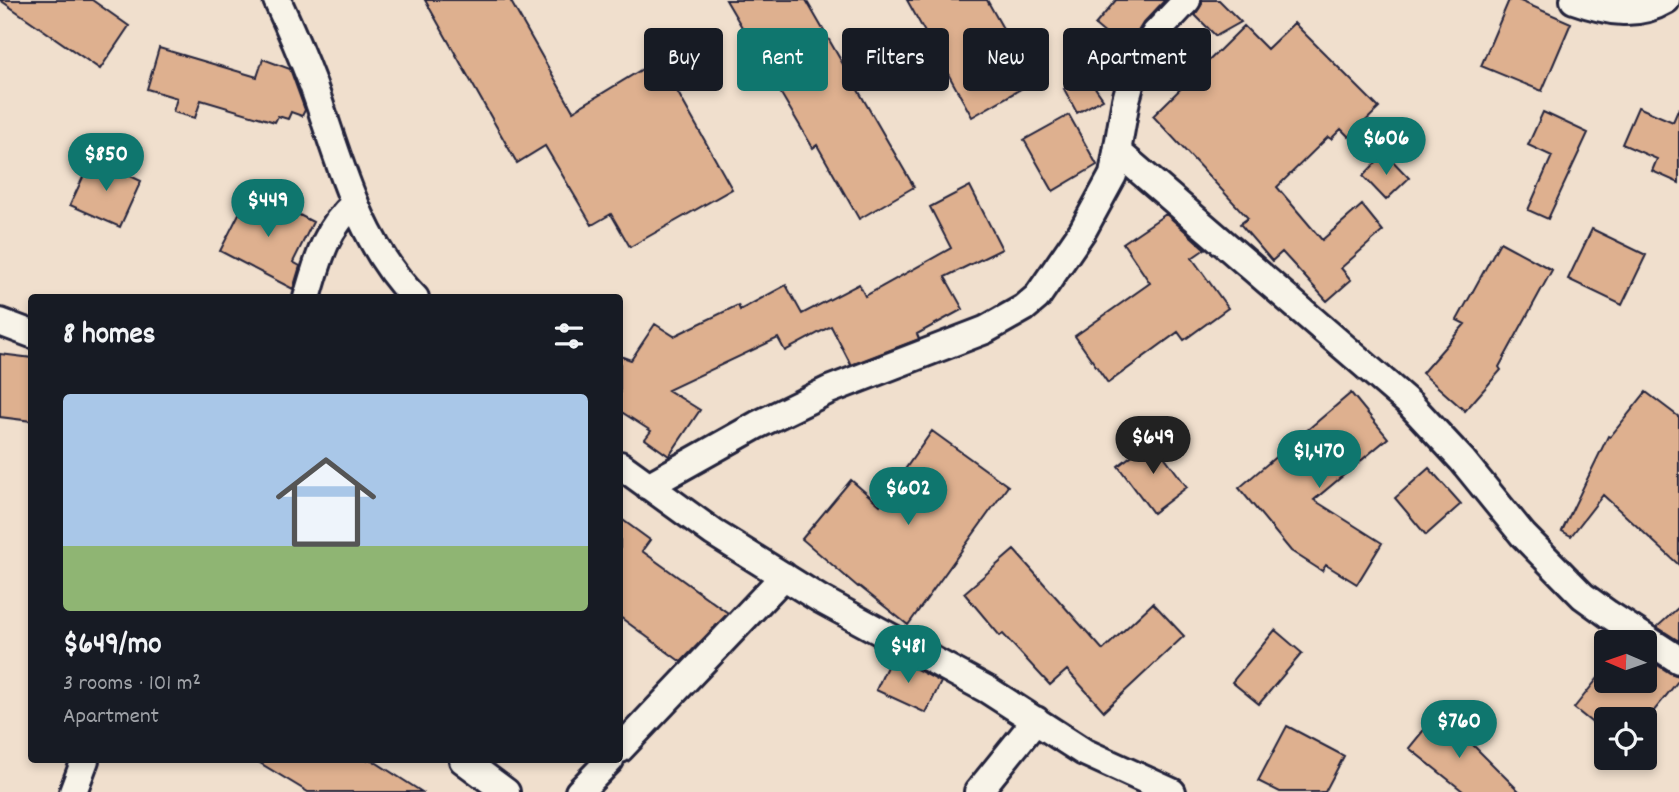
<!DOCTYPE html>
<html lang="en">
<head>
<meta charset="utf-8">
<style>
  body { margin:0; font-family:Dekko,sans-serif; background:#20242c; color:#f1f3f6; height:100vh; display:flex; flex-direction:column; font-size:26px; white-space:nowrap }
  * { box-sizing:border-box; margin:0 }
  p { font-size:23px; color:#9ea1a6 }
  .icon { flex:none; width:38px; height:38px; fill:none; stroke:currentColor; stroke-width:2; stroke-linecap:round; stroke-linejoin:round }
  .map { position:relative; flex:1; overflow:hidden }
  .sheet { position:absolute; left:28px; top:294px; width:595px; height:469px; display:flex; flex-direction:column; background:#171b24; border-radius:7px; box-shadow:0 4px 10px #0003 }
  .sheet>* { flex:none }
  .guide { position:absolute; left:644px; top:28px; width:665px; height:63px; display:flex; gap:14px }
  .needle { width:46px; rotate:272deg }
  .controls { position:absolute; left:1594px; top:630px; display:grid; gap:14px }
  .controls a { display:grid; place-items:center; width:63px; height:63px; border-radius:7px; background:#171b24; box-shadow:0 4px 10px #0003; font-size:35px }
  .price { position:absolute; translate:-50% -60px; padding:0 16px; border-radius:24px; background:#0f766e; color:#fff; font-size:23px; line-height:46px; filter:drop-shadow(0 2px 4px #0008) }
  .price::after { content:''; position:absolute; left:50%; top:42px; width:21px; height:16px; margin-left:-10px; background:inherit; clip-path:polygon(0 0,100% 0,50% 100%) }
  .price.current { background:#222; color:#fff }
  ul { padding:0; list-style:none }
  li { display:grid; align-content:center; gap:14px; height:371px; padding:0 35px }
  li+li { border-top:2px solid #363941 }
  li span { display:grid; place-items:center; height:217px; border-radius:7px; color:#555 }
  li>.icon { margin-inline-start:auto }
  span .icon { width:126px; height:126px; fill:#fffc; stroke-width:1 }
  li b { font-size:30px }
  h2 { display:flex; justify-content:space-between; align-items:center; height:84px; padding:0 35px; font-size:30px }
  .tag { padding:0 24px; border-radius:7px; background:#171b24; box-shadow:0 4px 10px #0003; font-size:24px; line-height:63px }
  .tag.current { background:#0f766e; color:#fff }
  .map>svg:first-child { display:block }
</style>
</head>
<body>
<div class="map">
<svg width="1679" height="792" viewBox="0 0 1679 792">
  <rect width="100%" height="100%" fill="#f0dfcd"/>
  <filter id="ink" filterUnits="userSpaceOnUse"><feTurbulence type="fractalNoise" baseFrequency=".0143" numOctaves="2"/><feDisplacementMap in="SourceGraphic" scale="14" xChannelSelector="R" yChannelSelector="G"/><feConvolveMatrix kernelMatrix="1 2 1 2 8 2 1 2 1" color-interpolation-filters="sRGB"/></filter>
  <g filter="url(#ink)">
    <!-- building -->
    <path fill="#deb08f" stroke="#22223b" stroke-width="2" d="M0,0H92L129,26L100,69Z
      M425,0H510L573,111L659,59L732,189L630,247L611,214L592,225L545,146L517,163Z
      M726,0H806L914,187L859,219L817,145L813,148Z
      M907,0H987L1033,82L972,117Z
      M1116,0H1165L1143,23L1126,51L1095,25Z
      M1202,0H1219L1241,22L1216,36L1195,15L1202,4Z
      M1509,0H1518L1571,23L1542,91L1481,66Z
      M1294,23L1379,108L1349,137L1341,129L1331,139L1328,137L1277,187L1322,240L1362,205L1383,231L1341,268L1351,280L1327,301L1282,252L1272,261L1240,224L1248,218L1153,116L1244,26L1267,49Z
      M159,48L257,77L263,59L290,69L305,110L302,116L291,112L288,119L278,116L275,122L201,100L195,118L173,112L177,98L147,89Z
      M1087,76L1103,99L1077,113L1064,89Z
      M1638,107L1673,122L1679,108V183L1652,171L1657,159L1622,144Z
      M1543,112L1588,133L1548,219L1528,210L1552,156L1528,145Z
      M1069,115L1097,165L1053,191L1024,140Z
      M1385,153L1409,178L1386,200L1363,176Z
      M92,158L141,181L120,227L70,205Z
      M970,186L1002,249L945,277L963,309L917,334L919,339L851,365L831,326L785,351L778,338L668,390L700,410L669,456L645,439L651,431L620,411V356L631,360L655,324L674,336L738,305L740,310L786,285L802,314L859,284L865,296L951,248L930,207Z
      M251,190L313,222L293,262L300,266L293,289L220,251Z
      M1166,214L1205,249L1192,258L1228,308L1184,340L1178,332L1108,383L1075,336L1150,283L1123,243Z
      M1592,229L1646,255L1622,305L1568,279Z
      M1500,242L1552,270L1499,367L1501,370L1465,411L1422,373L1465,324L1457,320Z
      M0,354L32,358V421L0,417Z
      M1646,392L1679,417V565L1603,495L1571,536L1562,531L1608,436L1610,437Z
      M1351,393L1388,438L1314,500L1382,543L1357,584L1326,565L1322,571L1291,551L1239,488Z
      M932,431L1008,486L908,625L859,586L858,587L802,539L851,480L880,505Z
      M1152,440L1187,487L1153,513L1118,466Z
      M1429,468L1461,504L1426,535L1395,498Z
      M620,518L650,540L642,551L728,613L681,662L620,617Z
      M1014,550L1103,650L1153,603L1184,636L1104,711L1067,670L1050,685L1003,634L1000,636L964,593Z
      M1679,607V641L1657,627Z
      M1275,630L1302,653L1259,704L1232,682Z
      M892,656L941,682L926,713L876,690Z
      M1645,657L1670,673L1679,676V680L1645,722V719H1606V734L1574,708L1606,668V681H1645Z
      M1436,715L1469,741L1520,792H1464L1409,748Z
      M1287,726L1344,756L1325,792H1280L1258,781Z
      M255,760H372L422,792H308Z"/>
    <g fill="none" stroke-linecap="round" stroke-linejoin="round">
      <!-- street casing -->
      <g stroke="#22223b" stroke-width="32">
        <path id="street" d="M277,0C290,28 302,56 313,85C339,158 358,241 415,298
          M1574,0C1605,11 1636,18 1666,0
          M1118,152L1410,404L1462,460L1523,535L1583,596L1608,614L1679,660
          M307,298C318,261 325,229 355,203
          M0,322L32,334
          M620,465L714,533L820,599L988,690L1084,752L1172,792
          M648,486L757,425L829,390L985,330L1024,308L1037,297L1083,230L1113,175L1126,100L1135,67L1155,34L1187,0
          M620,749L784,576
          M463,760L506,792
          M73,792L85,760
          M579,792L610,760
          M978,792L1036,720"/>
      </g>
      <!-- street -->
      <use href="#street" stroke="#f7f3e8" stroke-width="26"/>
    </g>
  </g>
</svg>
<div class="controls">
<a><svg class="needle" viewBox="-14 -14 28 28"><path d="M0-13l5 13h-10z" fill="#e53935"/><path d="M0 13l5-13h-10z" fill="#9ea1a6"/></svg></a>
<a><svg class="icon" aria-label="locate" viewBox="0 0 24 24"><circle cx="12" cy="12" r="6"/><path d="M12 2v4M12 18v4M2 12h4M18 12h4"/></svg></a>
</div>
<b class="price" style="left:1386px;top:177px">$606</b>
<b class="price" style="left:106px;top:193px">$850</b>
<b class="price" style="left:268px;top:239px">$449</b>
<b class="price current" style="left:1153px;top:476px">$649</b>
<b class="price" style="left:1319px;top:490px">$1,470</b>
<b class="price" style="left:908px;top:527px">$602</b>
<b class="price" style="left:908px;top:685px">$481</b>
<b class="price" style="left:1459px;top:760px">$760</b>
<div class="guide">
<a class="tag">Buy</a>
<a class="tag current">Rent</a>
<a class="tag">Filters</a>
<a class="tag">New</a>
<a class="tag">Apartment</a>
</div>
<section class="sheet">
<h2>8 homes<svg class="icon" aria-label="filters" viewBox="0 0 24 24"><path d="M4 7h16M4 17h16"/><circle cx="9" cy="7" r="2"/><circle cx="15" cy="17" r="2"/></svg></h2>
<ul>
<li><span style="background:linear-gradient(#a9c7e8 70%,#8fb573 0)"><svg class="icon" aria-label="home" viewBox="0 0 24 24"><path d="M3 11l9-7 9 7M6 9v11h12V9"/></svg></span><div><b>$649/mo</b><p>3 rooms · 101 m²</p><p>Apartment</p></div></li>
</ul>
</section>
</div>
</body>
</html>
